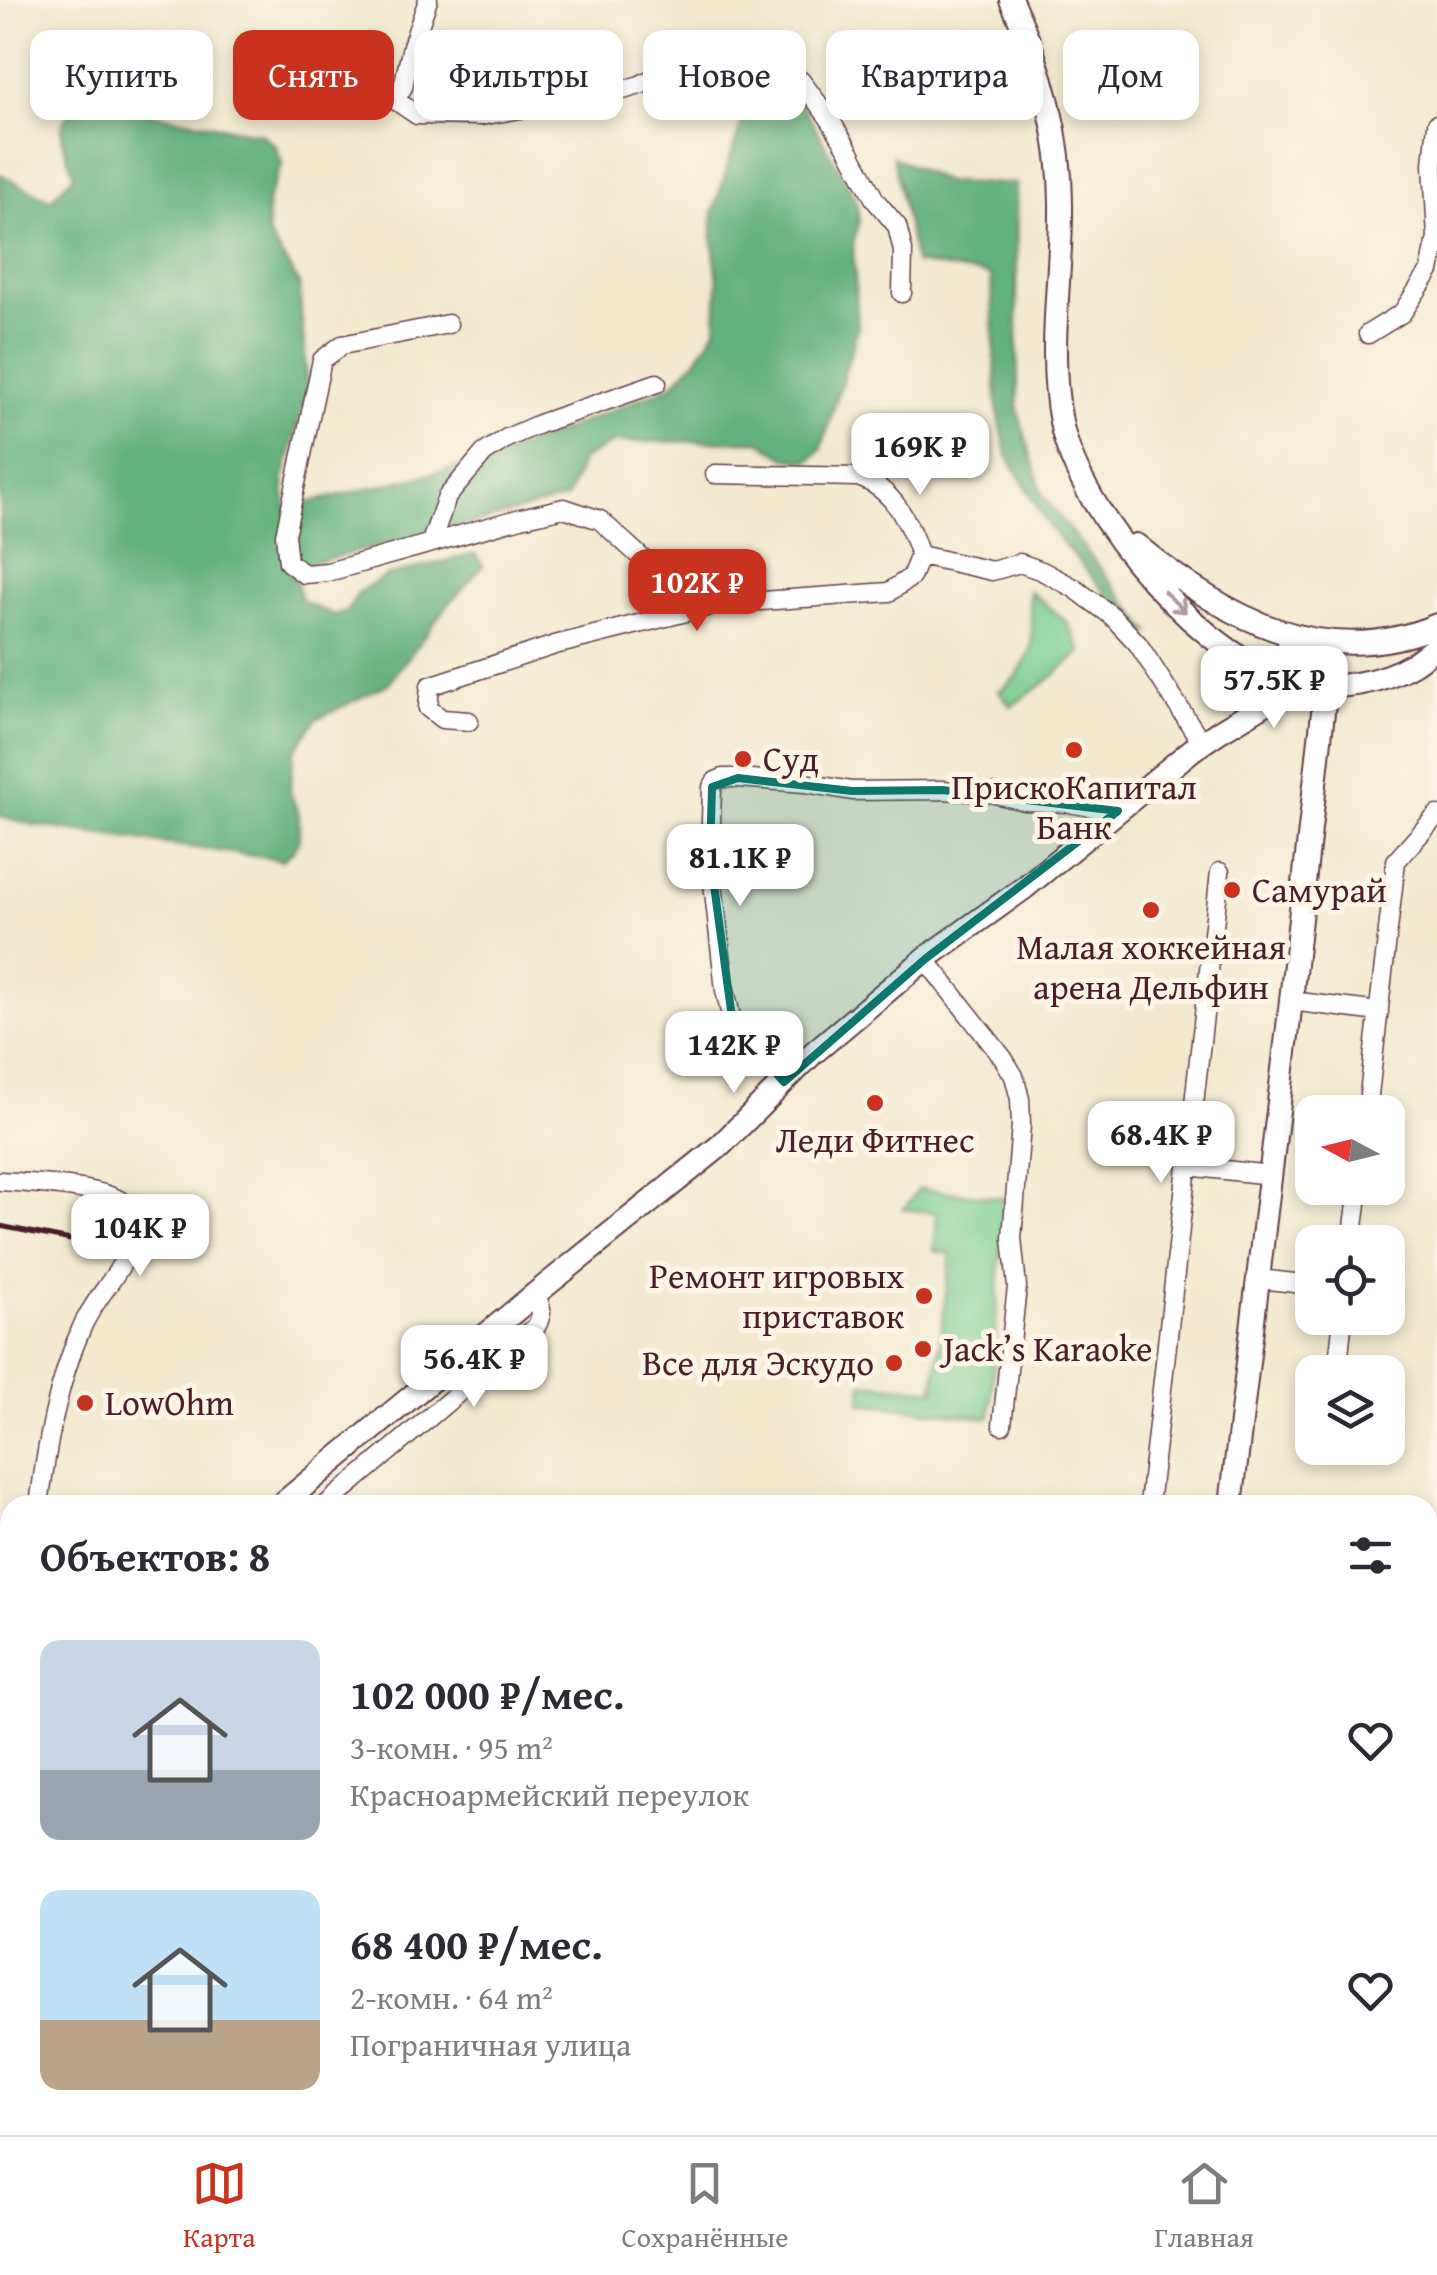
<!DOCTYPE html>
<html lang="ru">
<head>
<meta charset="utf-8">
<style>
  body { margin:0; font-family:"Gentium Book Plus",serif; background:#f2f2f3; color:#2b2b33; height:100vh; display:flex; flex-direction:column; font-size:38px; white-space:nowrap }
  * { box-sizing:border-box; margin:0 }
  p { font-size:32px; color:#7c7c81 }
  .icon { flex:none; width:55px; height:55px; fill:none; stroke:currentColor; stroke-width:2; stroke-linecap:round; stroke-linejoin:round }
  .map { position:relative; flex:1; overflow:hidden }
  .sheet { position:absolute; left:0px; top:1495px; width:1438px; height:640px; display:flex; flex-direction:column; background:#fff; border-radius:30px 30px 0 0; box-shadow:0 5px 15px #0003 }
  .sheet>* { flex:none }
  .guide { position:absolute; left:30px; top:30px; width:1378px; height:90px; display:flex; gap:20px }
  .needle { width:65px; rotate:277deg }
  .fabs { position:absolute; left:1295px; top:1095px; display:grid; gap:20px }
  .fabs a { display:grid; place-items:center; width:110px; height:110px; border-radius:20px; background:#fff; box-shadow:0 5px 15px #0003; font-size:50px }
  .price { position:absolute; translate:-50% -85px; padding:0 22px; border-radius:20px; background:#fff; color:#222; font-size:32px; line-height:65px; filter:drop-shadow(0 2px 5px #0008) }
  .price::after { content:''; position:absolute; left:50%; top:60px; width:30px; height:22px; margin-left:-15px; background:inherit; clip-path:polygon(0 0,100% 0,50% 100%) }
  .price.on { background:#c8321e; color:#fff }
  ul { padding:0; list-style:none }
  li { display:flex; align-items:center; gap:30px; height:250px; padding:0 40px }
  li span { display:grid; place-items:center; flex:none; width:280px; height:200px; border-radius:20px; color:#555 }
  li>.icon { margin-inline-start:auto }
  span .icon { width:120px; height:120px; fill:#fffc; stroke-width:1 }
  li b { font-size:42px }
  h2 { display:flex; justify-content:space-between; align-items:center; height:120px; padding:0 40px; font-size:42px }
  .pill { padding:0 35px; border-radius:20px; background:#fff; box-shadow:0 5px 15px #0003; font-size:35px; line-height:90px }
  .pill.on { background:#c8321e; color:#fff }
  .tab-bar { display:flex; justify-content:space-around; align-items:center; height:140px; border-top:2px solid #e1e1e2; background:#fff; font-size:28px; color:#7c7c81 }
  .tab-bar a { display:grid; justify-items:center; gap:5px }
  .tab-bar .on { color:#c8321e }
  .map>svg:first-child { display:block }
</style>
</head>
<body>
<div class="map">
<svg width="1437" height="2135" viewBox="0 0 1437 2135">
  <rect width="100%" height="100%" fill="#fcf5e5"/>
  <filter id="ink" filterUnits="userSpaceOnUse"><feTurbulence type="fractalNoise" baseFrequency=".01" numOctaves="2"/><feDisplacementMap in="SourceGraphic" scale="20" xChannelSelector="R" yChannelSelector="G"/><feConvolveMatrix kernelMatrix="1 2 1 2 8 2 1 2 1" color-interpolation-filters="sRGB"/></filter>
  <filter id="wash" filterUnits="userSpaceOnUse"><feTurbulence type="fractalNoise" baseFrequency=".0048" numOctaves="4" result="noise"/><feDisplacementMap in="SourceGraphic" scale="40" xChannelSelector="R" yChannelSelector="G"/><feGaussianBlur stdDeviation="2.25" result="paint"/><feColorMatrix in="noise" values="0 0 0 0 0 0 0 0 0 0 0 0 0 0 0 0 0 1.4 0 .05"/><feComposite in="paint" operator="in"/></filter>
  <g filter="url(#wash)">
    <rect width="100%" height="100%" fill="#f2e9cf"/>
    <!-- green -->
    <path fill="#7ace91" stroke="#62765e" stroke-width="2.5" d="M1029,591L1068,623L1081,652L1047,681L1011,706L999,691C1009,686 1015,678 1021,669C1040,641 1028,622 1029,591Z
      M919,1189L1004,1198L990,1418L861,1403L863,1383L934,1390L951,1254L934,1251L937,1213L904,1209Z"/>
    <!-- forest -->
    <path fill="#63b17b" stroke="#566853" stroke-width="2.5" d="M769,81L782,82L794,90L856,199L859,221L853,245L858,327L821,450L809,461L786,458L760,441L615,442L582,460L567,498L460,527L306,564L296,581L301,601L333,615L347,611L359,592L386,576L475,554L483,566L448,605L388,684L315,720L294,752L290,792L299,816V839L292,852L282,860L39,826L0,816V174L50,200L74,175C63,142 48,120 88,101L261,134L276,146L282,164L267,201L268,235L299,283L307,389L284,479L286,508L490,460L671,386L696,360L716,329L718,282L712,235L713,213L752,90Z
      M893,157L945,182L1016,184L1018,411L1043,496L1151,633L1141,634L1049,527L1007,455L997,406L991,275L915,263Z"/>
  </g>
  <g filter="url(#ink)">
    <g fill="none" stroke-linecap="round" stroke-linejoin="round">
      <!-- minor casing -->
      <g stroke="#633d44" stroke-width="21">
        <path id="minor" d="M428,0L412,46L403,87L395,100L417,115L481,116L616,92L640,85L682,64L742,51L775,62L801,81L829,118L850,152L875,200L897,226L903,251L902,293
          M448,324L342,345L322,360L285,535L288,562L304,574L328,572L521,518L564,508L600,520L698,609
          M1368,334L1402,313L1430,271L1437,238L1433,164L1437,124
          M715,474L858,477C894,489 909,522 920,555
          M431,542L447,497L484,453L507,438L539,424L657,383
          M920,555L992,571L1020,563L1042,571L1074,588L1112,616L1138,644L1202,743
          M469,721L442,719L428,708L430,686L555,645L718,604L889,592L911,577L920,555
          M925,959L1003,1058L1014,1076L1020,1099L1021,1125L1012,1238L1017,1287L1002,1425
          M1291,1001L1379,1012
          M784,1082L733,1025L725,990L710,856L712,787L716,781L723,778H738L805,783L852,791L942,790L991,793L1024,801L1068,803L1118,811
          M1367,1112L1396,861L1437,815
          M1187,1166L1271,1175
          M0,1181C27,1183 110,1187 126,1205C137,1216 135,1235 130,1248C118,1277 94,1299 82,1327C57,1383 47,1445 39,1505
          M1352,1242L1359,1188
          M1259,1279L1312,1285
          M1337,1372L1343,1318
          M326,1505L536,1327C543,1314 543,1306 534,1295
          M1149,1505L1220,872
          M1428,1535L1437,1544
          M0,1603L10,1606
          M1428,1860L1437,1871
          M110,2125L118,2135
          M499,2125L510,2135
          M732,2125L740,2135
          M752,2135L762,2125"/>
      </g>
      <!-- major casing -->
      <g stroke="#633d44" stroke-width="26">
        <path id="major" d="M1011,0C1041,64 1061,132 1061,204C1062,276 1047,351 1061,422C1078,514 1209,668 1303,684C1339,690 1381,683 1413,664C1421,659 1429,652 1437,646
          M1136,545C1223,617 1324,673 1437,625
          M281,1505L534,1295L721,1145L812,1054L925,959L1024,888L1192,750L1220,731L1300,683
          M1231,1505L1288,1027L1328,667C1328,617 1264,645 1289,675C1302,692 1320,681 1328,667
          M0,1767L10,1745
          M1418,2135V2125"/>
      </g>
      <!-- minor -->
      <use href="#minor" stroke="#fff" stroke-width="18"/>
      <!-- major -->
      <use href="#major" stroke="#fff" stroke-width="22"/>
      <!-- rail -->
      <path stroke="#4a1f2b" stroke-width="5" d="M0,1226L96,1245"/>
    </g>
    <!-- one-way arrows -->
    <defs><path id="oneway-shaft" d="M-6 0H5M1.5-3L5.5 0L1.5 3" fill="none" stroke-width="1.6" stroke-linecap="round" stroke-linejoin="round" transform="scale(2.5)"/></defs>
    <use stroke="#ae9aa0" href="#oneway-shaft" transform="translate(1175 602) rotate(44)"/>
  </g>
  <!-- marked area -->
  <path fill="#0f766e" fill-opacity="0.2" stroke="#0f766e" stroke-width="8" stroke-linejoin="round" d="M738,778L852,791L942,790L1118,811L925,959L784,1082L733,1025L710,856L712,787Z"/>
  <!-- markers -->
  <g fill="#c8321e" stroke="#fcf5e5" stroke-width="4">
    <circle cx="1074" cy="750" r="10"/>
    <circle cx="743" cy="759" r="10"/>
    <circle cx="1232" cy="890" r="10"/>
    <circle cx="1151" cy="910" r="10"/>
    <circle cx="875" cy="1103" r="10"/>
    <circle cx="924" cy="1296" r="10"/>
    <circle cx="923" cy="1349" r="10"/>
    <circle cx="894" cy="1363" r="10"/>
    <circle cx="85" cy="1403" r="10"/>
  </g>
  <g text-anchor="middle" stroke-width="10" stroke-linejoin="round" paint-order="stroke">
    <!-- poi labels -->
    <g font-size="35" fill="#4a1f2b" stroke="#fcf5e5" text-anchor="start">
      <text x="763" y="771">Суд</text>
      <text x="1074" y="799" text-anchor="middle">ПрискоКапитал<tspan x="1074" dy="40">Банк</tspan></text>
      <text x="1252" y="902">Самурай</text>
      <text x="1151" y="959" text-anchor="middle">Малая хоккейная<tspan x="1151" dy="40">арена Дельфин</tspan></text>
      <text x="875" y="1152" text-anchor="middle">Леди Фитнес</text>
      <text x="904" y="1288" text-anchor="end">Ремонт игровых<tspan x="904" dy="40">приставок</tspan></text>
      <text x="943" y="1361">Jack’s Karaoke</text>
      <text x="874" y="1375" text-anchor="end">Все для Эскудо</text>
      <text x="105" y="1415">LowOhm</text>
    </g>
  </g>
</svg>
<div class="fabs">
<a><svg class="needle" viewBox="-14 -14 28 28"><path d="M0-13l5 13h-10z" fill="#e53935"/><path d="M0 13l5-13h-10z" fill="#7c7c81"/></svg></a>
<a><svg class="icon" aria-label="locate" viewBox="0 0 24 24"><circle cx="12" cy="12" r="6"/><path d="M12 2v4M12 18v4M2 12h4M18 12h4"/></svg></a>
<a><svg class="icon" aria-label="layers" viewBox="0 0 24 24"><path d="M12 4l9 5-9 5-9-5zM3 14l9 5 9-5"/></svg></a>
</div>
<b class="price" style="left:920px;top:498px">169K ₽</b>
<b class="price on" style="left:697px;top:634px">102K ₽</b>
<b class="price" style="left:1274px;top:731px">57.5K ₽</b>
<b class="price" style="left:740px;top:909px">81.1K ₽</b>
<b class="price" style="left:734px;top:1096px">142K ₽</b>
<b class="price" style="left:1161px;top:1186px">68.4K ₽</b>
<b class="price" style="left:140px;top:1279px">104K ₽</b>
<b class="price" style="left:474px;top:1410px">56.4K ₽</b>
<div class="guide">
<a class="pill">Купить</a>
<a class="pill on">Снять</a>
<a class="pill">Фильтры</a>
<a class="pill">Новое</a>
<a class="pill">Квартира</a>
<a class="pill">Дом</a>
</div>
<section class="sheet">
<h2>Объектов: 8<svg class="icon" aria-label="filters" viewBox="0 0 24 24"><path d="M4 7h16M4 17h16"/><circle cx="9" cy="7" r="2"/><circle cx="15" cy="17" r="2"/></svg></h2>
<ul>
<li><span style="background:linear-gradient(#c9d6e8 65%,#9aa5b1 0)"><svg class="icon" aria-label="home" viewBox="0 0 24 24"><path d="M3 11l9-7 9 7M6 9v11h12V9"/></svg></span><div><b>102 000 ₽/мес.</b><p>3-комн. · 95 m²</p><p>Красноармейский переулок</p></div><svg class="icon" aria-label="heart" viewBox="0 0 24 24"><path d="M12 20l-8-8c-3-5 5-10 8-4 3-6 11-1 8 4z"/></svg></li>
<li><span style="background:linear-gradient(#bfe0f5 65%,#b9a48a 0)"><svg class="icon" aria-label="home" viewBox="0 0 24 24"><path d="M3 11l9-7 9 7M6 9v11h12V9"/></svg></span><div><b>68 400 ₽/мес.</b><p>2-комн. · 64 m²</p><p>Пограничная улица</p></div><svg class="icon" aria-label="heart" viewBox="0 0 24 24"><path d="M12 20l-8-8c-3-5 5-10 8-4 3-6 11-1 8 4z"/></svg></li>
</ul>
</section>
</div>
<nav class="tab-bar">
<a class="on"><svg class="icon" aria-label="map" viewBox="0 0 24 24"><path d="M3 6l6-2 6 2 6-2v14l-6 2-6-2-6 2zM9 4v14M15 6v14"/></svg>Карта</a>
<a><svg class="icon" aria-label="saved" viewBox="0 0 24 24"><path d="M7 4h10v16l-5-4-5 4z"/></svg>Сохранённые</a>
<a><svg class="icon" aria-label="home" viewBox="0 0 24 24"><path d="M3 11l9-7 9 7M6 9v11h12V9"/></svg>Главная</a>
</nav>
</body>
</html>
